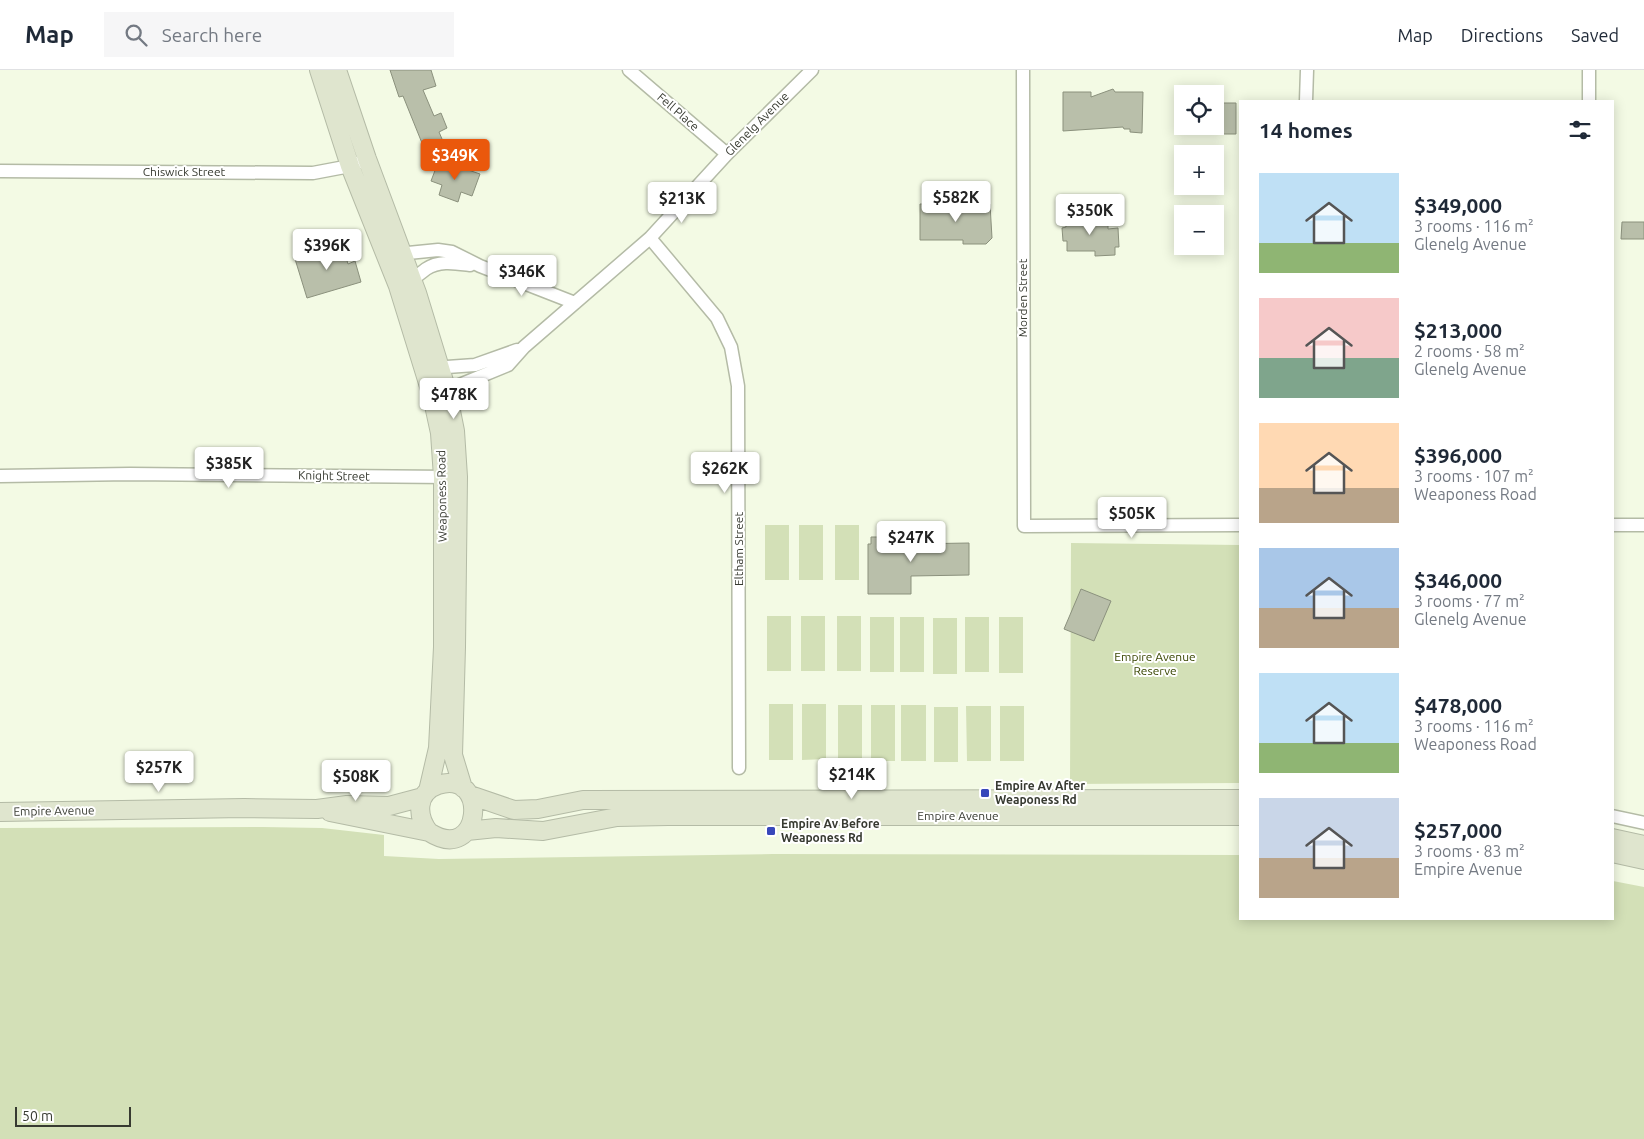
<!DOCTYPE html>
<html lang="en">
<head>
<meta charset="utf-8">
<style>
  body { margin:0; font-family:Ubuntu,sans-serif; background:#f6f6f7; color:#1f2937; height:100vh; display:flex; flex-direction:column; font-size:19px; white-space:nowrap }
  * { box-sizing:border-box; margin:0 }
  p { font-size:16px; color:#747a83 }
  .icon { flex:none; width:28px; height:28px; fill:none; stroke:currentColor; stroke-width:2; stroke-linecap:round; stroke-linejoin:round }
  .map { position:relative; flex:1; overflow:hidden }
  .drawer { position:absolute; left:1239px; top:30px; width:375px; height:820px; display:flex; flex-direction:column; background:#fff; border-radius:0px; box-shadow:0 2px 12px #0003 }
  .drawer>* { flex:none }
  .tools { position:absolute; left:1174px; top:15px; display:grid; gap:10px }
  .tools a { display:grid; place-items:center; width:50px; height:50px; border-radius:0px; background:#fff; box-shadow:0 2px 12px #0003; font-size:25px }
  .scale { position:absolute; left:15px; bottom:12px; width:116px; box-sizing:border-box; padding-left:5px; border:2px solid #373a31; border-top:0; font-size:14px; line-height:18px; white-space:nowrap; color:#373a31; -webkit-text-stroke:4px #fff; paint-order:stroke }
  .price { position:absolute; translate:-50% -42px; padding:0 11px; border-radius:5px; background:#fff; color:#222; font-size:16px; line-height:32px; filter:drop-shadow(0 1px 2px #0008) }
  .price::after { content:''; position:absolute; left:50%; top:30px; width:15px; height:11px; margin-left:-8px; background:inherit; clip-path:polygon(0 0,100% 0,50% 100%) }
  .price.current { background:#ea580c; color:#fff }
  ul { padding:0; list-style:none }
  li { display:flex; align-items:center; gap:15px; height:125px; padding:0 20px }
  li span { display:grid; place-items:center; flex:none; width:140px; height:100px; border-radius:0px; color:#555 }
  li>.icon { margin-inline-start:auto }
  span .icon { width:60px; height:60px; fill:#fffc; stroke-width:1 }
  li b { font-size:21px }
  h2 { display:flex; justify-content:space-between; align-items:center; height:60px; padding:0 20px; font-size:21px }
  header { display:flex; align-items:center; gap:30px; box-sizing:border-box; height:70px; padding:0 25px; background:#fff; border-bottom:1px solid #e0e1e3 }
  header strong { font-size:24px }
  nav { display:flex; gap:28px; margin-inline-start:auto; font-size:18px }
  .search { width:350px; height:45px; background:#f6f6f7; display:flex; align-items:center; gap:12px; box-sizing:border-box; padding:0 18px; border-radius:0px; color:#747a83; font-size:19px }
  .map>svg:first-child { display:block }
</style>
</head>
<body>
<header>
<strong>Map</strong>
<div class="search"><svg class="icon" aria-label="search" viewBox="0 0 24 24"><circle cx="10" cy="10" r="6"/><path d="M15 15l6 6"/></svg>Search here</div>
<nav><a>Map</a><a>Directions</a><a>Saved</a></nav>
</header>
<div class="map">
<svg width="1644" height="1069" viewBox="0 0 1644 1069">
  <rect width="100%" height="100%" fill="#f3fae4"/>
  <!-- green -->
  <path fill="#d3e0b7" d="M765,455H789V510H765Z
    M799,455H823V510H799Z
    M835,455H859V510H835Z
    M1071,473L1240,475V713L1070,714Z
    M767,546H791V601H767Z
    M801,546H825V601H801Z
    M837,546H861V601H837Z
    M870,547H894V602H870Z
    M900,547H924V602H900Z
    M965,547H989V602H965Z
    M999,547H1023V603H999Z
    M933,548H957V604H933Z
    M769,634H793V690H769Z
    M802,634H826V689L802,690Z
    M838,635H862V690H838Z
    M871,635H895V691H871Z
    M901,635H926V691H901Z
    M966,636H991V691H967Z
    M1000,636H1024V691H1000Z
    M934,637H958V692H934Z
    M263,757L322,758L384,765V786L439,789L773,784L1240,785V849H1612L1613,811L1644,817V1069H0V758Z"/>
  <!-- building -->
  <path fill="#b9bfaa" stroke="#8b917d" d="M390,0H431L436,16L423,20L434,46L441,43L447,58L439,62L445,76L426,83L403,26L399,27Z
    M1113,19L1115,22H1143L1142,63L1130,62V59H1124L1123,57L1063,61V22H1091V27Z
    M1222,33H1236V64H1215V47H1222Z
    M439,90L480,104L472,126L461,122L458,132L439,125L442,115L431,111Z
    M920,134H990L992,168L986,174H963V170H920Z
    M1083,145V149L1108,148V159L1118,158L1119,177H1115V185L1095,186V181H1067V171H1063L1062,158L1066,157V146Z
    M1622,152H1644V169H1621Z
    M342,174L348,194L355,191L361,212L307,228L295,189Z
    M871,467H909V474L969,473V505L911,506V524H868V474H871Z
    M1081,519L1111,531L1094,571L1064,559Z"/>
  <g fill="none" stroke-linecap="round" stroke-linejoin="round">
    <!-- minor casing -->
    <g stroke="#b4bba6" stroke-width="15">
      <path id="minor" d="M629,0L727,84
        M1023,0L1024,456L1240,455
        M1306,31L1307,0
        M1589,31V0
        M0,101L313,103L350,96L367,89
        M650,168L717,248L731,277L738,316L739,698
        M397,187L408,183L438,180L452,182L480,196L575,233
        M406,212C415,209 419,204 426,199C439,190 455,193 470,195
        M433,302L447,297L475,295L517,280
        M440,323L508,295L524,277L650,168L727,84L812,0
        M0,406L130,404L450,407
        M1612,455H1644
        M1612,746L1644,753"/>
    </g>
    <!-- secondary casing -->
    <g stroke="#b4bba6" stroke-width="20">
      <path id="secondary" d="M319,0L350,96L398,216L432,326L440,363L443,407V577L438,678L428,721
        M337,0L367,89L417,223L447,321L455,361L458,407L456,577L453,685L463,718
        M470,725L514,740L538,739L583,730L1240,729
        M0,742L244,738L317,739L347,735L389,736L423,727
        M330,742L429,762C482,796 490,698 438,715C415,723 417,747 429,762
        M467,761L496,758L543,761L617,747L668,746H1240
        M1612,768L1644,775
        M1612,783L1644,790"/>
    </g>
    <!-- minor -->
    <use href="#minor" stroke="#fff" stroke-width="12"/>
    <!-- secondary -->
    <use href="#secondary" stroke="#dfe5ce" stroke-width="18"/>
  </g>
  <!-- markers -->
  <g fill="#3747ba" stroke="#fff" stroke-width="2">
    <rect x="980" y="718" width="10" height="10" rx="2.5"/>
    <rect x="766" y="756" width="10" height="10" rx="2.5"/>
  </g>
  <g text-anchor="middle" stroke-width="4" stroke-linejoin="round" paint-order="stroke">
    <!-- street labels -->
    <g font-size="12" fill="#373a31" stroke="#fff">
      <text transform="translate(678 42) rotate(41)" y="4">Fell Place</text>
      <text transform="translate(757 54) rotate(-45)" y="4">Glenelg Avenue</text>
      <text x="184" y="106">Chiswick Street</text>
      <text transform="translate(1023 228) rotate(-90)" y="4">Morden Street</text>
      <text transform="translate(334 406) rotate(1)" y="4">Knight Street</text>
      <text transform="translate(442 426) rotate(-91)" y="4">Weaponess Road</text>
      <text transform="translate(739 479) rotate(-90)" y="4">Eltham Street</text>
      <text transform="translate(54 741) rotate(-1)" y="4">Empire Avenue</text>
      <text x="958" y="750">Empire Avenue</text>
    </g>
    <!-- park labels -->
    <g font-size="12" fill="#384500" stroke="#fff">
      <text x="1155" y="591">Empire Avenue<tspan x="1155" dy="14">Reserve</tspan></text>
    </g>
    <!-- poi labels -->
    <g font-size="12" font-weight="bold" fill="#373a31" stroke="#fff" text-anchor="start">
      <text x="995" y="720">Empire Av After<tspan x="995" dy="14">Weaponess Rd</tspan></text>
      <text x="781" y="758">Empire Av Before<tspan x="781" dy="14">Weaponess Rd</tspan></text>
    </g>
  </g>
</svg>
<div class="tools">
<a><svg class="icon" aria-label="locate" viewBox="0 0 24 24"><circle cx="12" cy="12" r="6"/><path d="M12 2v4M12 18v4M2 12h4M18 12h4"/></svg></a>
<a>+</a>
<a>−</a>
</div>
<div class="scale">50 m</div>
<b class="price current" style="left:455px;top:111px">$349K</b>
<b class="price" style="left:956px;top:153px">$582K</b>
<b class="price" style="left:682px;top:154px">$213K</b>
<b class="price" style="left:1090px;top:166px">$350K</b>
<b class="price" style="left:327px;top:201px">$396K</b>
<b class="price" style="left:522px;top:227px">$346K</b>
<b class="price" style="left:454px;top:350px">$478K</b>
<b class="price" style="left:229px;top:419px">$385K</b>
<b class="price" style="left:725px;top:424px">$262K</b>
<b class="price" style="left:1132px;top:469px">$505K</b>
<b class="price" style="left:911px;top:493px">$247K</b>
<b class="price" style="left:159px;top:723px">$257K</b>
<b class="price" style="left:852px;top:730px">$214K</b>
<b class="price" style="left:356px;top:732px">$508K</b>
<section class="drawer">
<h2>14 homes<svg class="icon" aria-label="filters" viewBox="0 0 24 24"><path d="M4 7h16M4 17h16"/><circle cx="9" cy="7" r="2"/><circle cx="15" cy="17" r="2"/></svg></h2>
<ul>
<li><span style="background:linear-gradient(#bfe0f5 70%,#8fb573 0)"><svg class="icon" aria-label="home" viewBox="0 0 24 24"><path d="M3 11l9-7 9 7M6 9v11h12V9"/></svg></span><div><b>$349,000</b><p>3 rooms · 116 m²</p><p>Glenelg Avenue</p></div></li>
<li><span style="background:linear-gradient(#f6c9c9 60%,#7fa58c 0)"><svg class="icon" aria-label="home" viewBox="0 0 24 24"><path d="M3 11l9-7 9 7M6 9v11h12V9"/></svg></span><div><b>$213,000</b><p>2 rooms · 58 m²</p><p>Glenelg Avenue</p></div></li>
<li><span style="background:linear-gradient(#ffd9b3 65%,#b9a48a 0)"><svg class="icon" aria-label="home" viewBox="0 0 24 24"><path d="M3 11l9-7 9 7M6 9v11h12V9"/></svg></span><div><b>$396,000</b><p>3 rooms · 107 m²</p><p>Weaponess Road</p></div></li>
<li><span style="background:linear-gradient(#a9c7e8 60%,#b9a48a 0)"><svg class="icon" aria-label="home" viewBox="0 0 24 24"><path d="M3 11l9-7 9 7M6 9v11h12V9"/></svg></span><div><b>$346,000</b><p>3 rooms · 77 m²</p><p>Glenelg Avenue</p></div></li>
<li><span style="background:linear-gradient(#bfe0f5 70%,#8fb573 0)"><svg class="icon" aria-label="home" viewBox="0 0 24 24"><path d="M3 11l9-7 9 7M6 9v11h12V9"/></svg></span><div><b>$478,000</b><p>3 rooms · 116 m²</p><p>Weaponess Road</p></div></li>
<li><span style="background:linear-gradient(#c9d6e8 60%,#b9a48a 0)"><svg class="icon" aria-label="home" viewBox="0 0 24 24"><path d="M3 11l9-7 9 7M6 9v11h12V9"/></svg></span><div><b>$257,000</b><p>3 rooms · 83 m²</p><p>Empire Avenue</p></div></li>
</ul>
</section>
</div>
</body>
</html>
